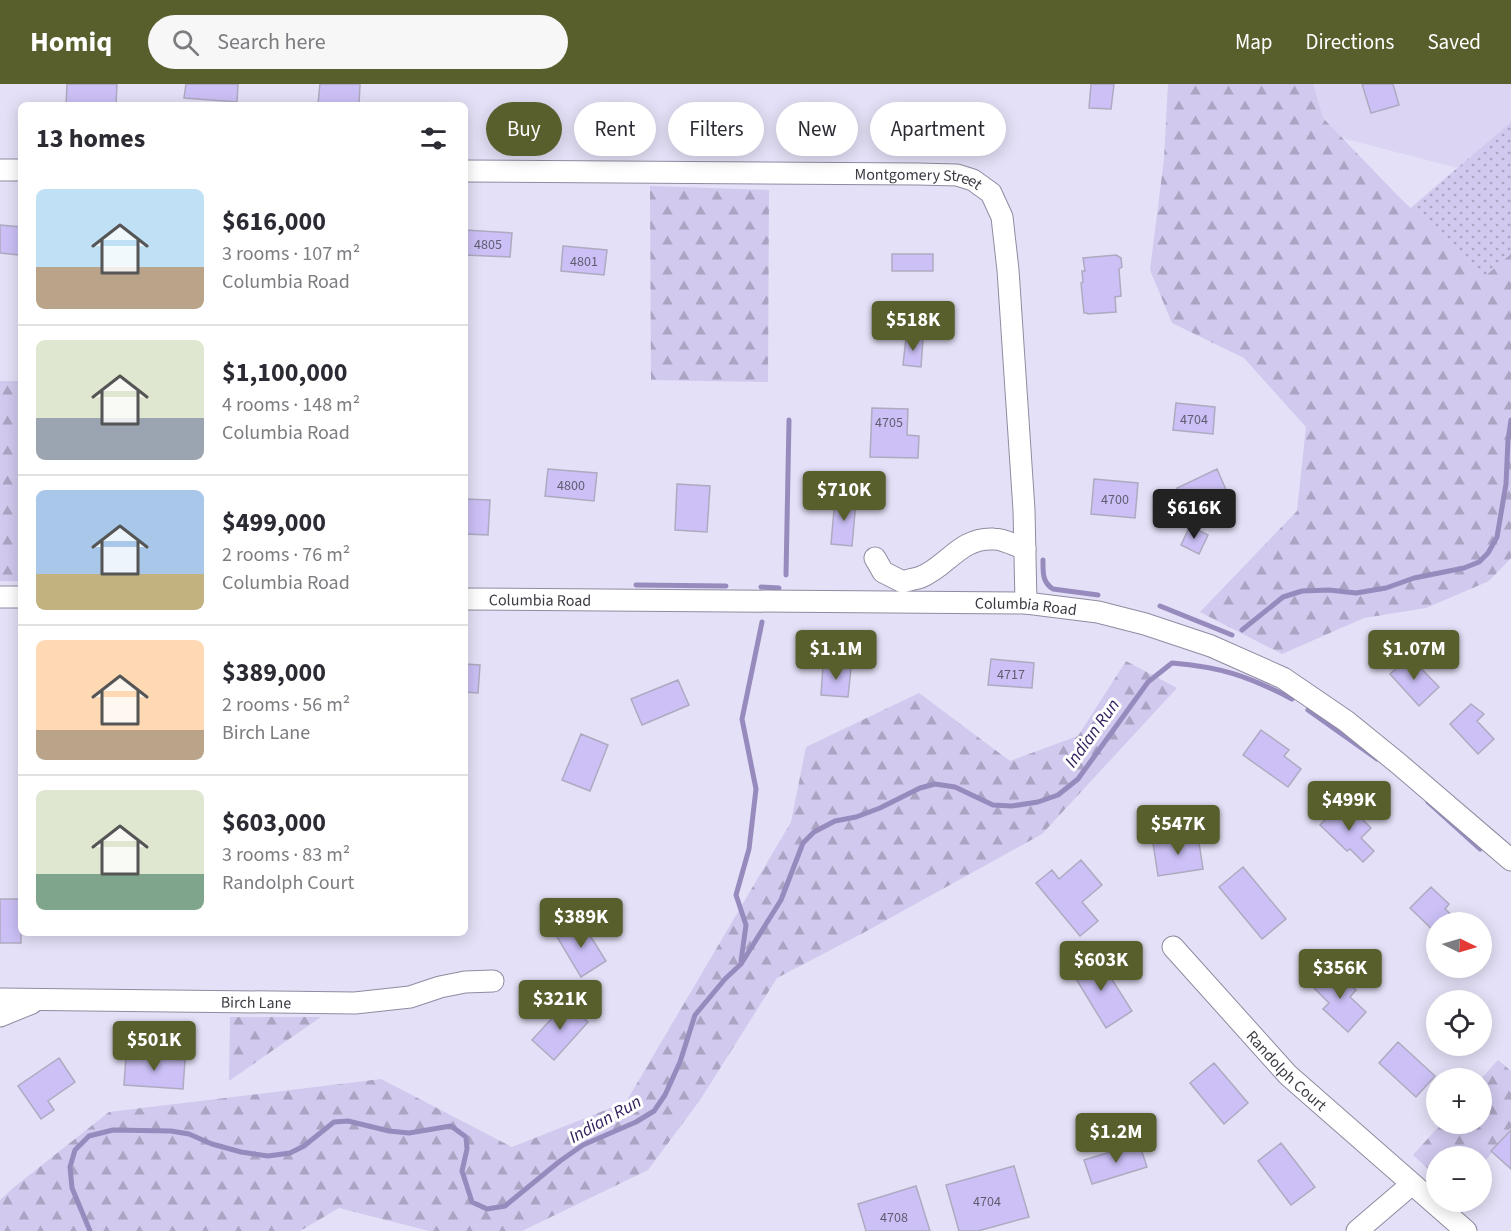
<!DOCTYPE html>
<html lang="en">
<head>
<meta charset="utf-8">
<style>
  body { margin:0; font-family:"Source Sans 3",sans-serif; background:#f7f7f7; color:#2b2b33; height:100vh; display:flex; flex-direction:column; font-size:22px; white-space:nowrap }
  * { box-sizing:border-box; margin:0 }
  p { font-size:20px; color:#7c7c81 }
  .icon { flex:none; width:33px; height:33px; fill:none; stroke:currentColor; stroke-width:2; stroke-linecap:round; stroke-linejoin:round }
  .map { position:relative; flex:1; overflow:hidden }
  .drawer { position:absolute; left:18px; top:18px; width:450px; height:834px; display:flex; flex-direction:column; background:#fff; border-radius:9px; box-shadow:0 3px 15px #0003 }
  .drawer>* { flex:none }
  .guide { position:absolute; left:486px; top:18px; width:570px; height:54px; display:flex; gap:12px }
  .needle { width:39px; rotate:95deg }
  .buttons { position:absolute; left:1426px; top:828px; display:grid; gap:12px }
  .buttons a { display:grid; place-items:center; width:66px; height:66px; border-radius:50%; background:#fff; box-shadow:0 3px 15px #0003; font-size:30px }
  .price { position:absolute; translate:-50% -51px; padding:0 14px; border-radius:6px; background:#585e2c; color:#fff; font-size:20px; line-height:39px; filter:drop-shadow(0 2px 3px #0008) }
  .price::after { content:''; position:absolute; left:50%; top:36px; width:18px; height:14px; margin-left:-9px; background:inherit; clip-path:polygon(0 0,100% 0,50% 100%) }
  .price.current { background:#222; color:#fff }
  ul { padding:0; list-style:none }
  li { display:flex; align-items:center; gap:18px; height:150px; padding:0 18px }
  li+li { border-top:2px solid #e1e1e2 }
  li span { display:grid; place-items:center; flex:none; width:168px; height:120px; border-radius:9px; color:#555 }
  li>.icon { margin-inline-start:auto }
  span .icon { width:72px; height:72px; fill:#fffc; stroke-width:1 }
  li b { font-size:26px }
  h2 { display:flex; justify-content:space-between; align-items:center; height:72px; padding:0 18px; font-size:26px }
  .tag { padding:0 21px; border-radius:27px; background:#fff; box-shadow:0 3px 15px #0003; font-size:21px; line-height:54px }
  .tag.current { background:#585e2c; color:#fff }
  header { display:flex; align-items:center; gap:36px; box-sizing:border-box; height:84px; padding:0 30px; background:#585e2c; color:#fff }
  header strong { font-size:28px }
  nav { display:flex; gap:33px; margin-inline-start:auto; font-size:21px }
  .search { width:420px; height:54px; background:#f7f7f7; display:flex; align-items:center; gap:15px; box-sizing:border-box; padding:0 21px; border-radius:33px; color:#7c7c81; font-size:22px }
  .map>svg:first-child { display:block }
</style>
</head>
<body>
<header>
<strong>Homiq</strong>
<div class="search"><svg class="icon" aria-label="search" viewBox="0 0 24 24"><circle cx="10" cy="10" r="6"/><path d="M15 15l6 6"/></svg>Search here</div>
<nav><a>Map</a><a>Directions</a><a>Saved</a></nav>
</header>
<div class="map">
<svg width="1511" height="1147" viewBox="0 0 1511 1147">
  <defs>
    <pattern id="green-dots" width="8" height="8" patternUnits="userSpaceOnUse" patternTransform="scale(1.5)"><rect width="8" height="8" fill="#d1c9ee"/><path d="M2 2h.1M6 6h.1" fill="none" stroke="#aba4c2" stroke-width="1.8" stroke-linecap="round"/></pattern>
    <pattern id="forest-firs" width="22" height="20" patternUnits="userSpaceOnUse" patternTransform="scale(1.5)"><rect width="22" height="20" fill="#d1c9ee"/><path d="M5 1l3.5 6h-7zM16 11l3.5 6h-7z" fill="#aba4c2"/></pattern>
  </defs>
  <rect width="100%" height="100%" fill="#e4e0f7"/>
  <!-- built -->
  <path fill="#dbd5f3" d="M1175,0H1511V38L1457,84L1319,48Z"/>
  <!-- green -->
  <path fill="url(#green-dots)" d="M1511,38V299L1336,188Z"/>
  <!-- forest -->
  <path fill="url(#forest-firs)" d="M1168,0H1313L1323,34L1399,113L1483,194L1511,170V474L1489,497L1426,524L1364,534L1282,570L1200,528L1297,427L1306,343L1244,274L1172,239L1150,186L1164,75Z
    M650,102L769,106L768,298L651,296Z
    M0,297H21V497H0Z
    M1126,577L1177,604L1042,750L863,849L777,894L700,1016L648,1086L522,1147H429L339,1124L300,1147H0V1116L13,1104L109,1028L381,995L512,1063L626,1018L791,738L806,663L919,609L1010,677L1078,652Z
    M230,933H321L229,997Z
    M1498,976L1511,987V1044L1482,1081V1072H1437V1093L1413,1071L1441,1040H1482V994Z"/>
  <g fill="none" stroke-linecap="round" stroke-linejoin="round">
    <!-- stream -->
    <path stroke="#978bbe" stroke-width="5" d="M1043,476C1043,488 1042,498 1053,505L1098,511
      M786,491L789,336
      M636,501L726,502
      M761,503L779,504
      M1160,522L1232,551
      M1242,546L1283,513L1302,507L1329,506L1356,509L1386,504L1414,494L1464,484L1479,478L1488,469L1497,453L1506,400L1508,356L1511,336
      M1308,626L1377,675
      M1428,718L1480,765
      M741,877L746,841L736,811L749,765L756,705L742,635L762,538
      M90,1147L72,1104L70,1083L75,1066L89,1052L113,1046L171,1047L189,1050L212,1060L241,1068L268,1072L290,1069L304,1062L334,1038L348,1037L389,1047L409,1049L451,1042L466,1053L467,1065L462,1087L472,1118L487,1125L505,1122L560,1077L583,1061L636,1038L654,1027L665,1011L680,978L695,931L725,895L741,880L781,816L803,759L814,748L835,737L856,733L880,724L920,704L935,700L955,703L993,721L1012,722L1038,718L1058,711L1078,695L1148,598L1172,579C1221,583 1248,592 1292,615"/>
  </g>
  <!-- building -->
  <path fill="#ccc0f6" stroke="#aeaac0" stroke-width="1.5" d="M67,0H117L116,21H66Z
    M186,0H238L237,18L184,14Z
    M320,0H360L359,21L318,19Z
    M1091,0H1114L1111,25L1089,24Z
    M1362,0H1393L1399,21L1371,29Z
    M0,141L21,143L19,171L0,169Z
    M465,146L512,149L510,173L465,171Z
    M563,162L607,166L604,191L561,187Z
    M892,170H933V187H892Z
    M1116,171L1121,174L1122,183L1119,185L1121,212L1115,213L1116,228L1088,230L1087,229H1084L1081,199L1083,198L1082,187H1085L1083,174Z
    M906,254L923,255L921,283L903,281Z
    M1176,319L1215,323L1213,350L1173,346Z
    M872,324L908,325L907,351L919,352L918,374L870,373Z
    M548,385L597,389L594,417L545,412Z
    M1217,385L1227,408L1219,411L1224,422L1192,437L1177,404Z
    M1094,395L1138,399L1135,434L1091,430Z
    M677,400L710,402L707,448L675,446Z
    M465,415L490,416L488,451L465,450Z
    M835,415L856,417L852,462L831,460Z
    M1190,442L1208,451L1199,470L1181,461Z
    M1409,572L1439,603L1419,622L1390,590Z
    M991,575L1034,579L1032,604L988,601Z
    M465,580L480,581L478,609L465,608Z
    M823,581L851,584L848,613L821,611Z
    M678,596L689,621L642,641L631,615Z
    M1471,620L1484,630L1477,637L1494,655L1478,670L1450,640Z
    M1261,646L1289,666L1284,672L1301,685L1288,703L1243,671Z
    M581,650L608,661L590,707L562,696Z
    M1337,723L1346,731L1352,725L1371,744L1361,754L1374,767L1363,778L1350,765L1347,767L1320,741Z
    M1198,752L1203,785L1158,792L1153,759Z
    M1081,776L1102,801L1082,818L1098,837L1080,852L1036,799L1052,786L1059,795Z
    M1243,783L1286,835L1262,855L1219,803Z
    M1431,803L1449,820L1445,825L1459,838H1437V850L1410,824Z
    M0,815H21V859H0Z
    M581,837L606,877L581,893L557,853Z
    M1089,873L1095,882L1101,878L1132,927L1106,944L1070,885Z
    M1332,884L1356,906L1350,913L1366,928L1348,948L1323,925L1329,919L1314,904Z
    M567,918L588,938L554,976L532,956Z
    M1398,958L1435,992L1416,1013L1379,979Z
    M126,972L185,976L183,1005L124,1001Z
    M59,974L75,998L48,1017L54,1026L41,1035L18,1002Z
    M1214,979L1248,1019L1224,1040L1190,999Z
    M1511,1046V1085L1491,1067Z
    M1139,1059L1147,1083L1092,1100L1084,1076Z
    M1281,1059L1315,1103L1291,1121L1258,1077Z
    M1014,1082L1029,1133L978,1147H959L946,1101Z
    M916,1102L930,1147H866L858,1120Z"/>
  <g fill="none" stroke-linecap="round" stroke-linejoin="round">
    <!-- minor casing -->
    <g stroke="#8f8ba0" stroke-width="23">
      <g id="minor">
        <path d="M0,86H21"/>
        <path id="s1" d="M465,87L918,90L957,91L973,96L991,109L1002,133L1008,186L1024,426L1026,519"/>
        <path d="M875,474L883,488L903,498C908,496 915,495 921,493C948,482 960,453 994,455C1004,455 1016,462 1025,465"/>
        <path d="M0,513H21"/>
        <path id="s2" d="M465,515L1026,519L1098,528L1145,540L1211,562L1283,594L1346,637L1399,680L1511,776"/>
        <path id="s3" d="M1173,863L1288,991L1466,1147"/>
        <path id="s4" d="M0,915L355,919L410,913L440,903L465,898L493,897"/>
        <path d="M0,932L32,919"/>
        <path d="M1357,1147L1412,1100"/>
      </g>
    </g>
    <!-- minor -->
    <use href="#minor" stroke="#fff" stroke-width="21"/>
  </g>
  <g text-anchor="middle" stroke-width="6" stroke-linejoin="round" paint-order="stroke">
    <!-- number labels -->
    <g font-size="14" fill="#615c70">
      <text x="488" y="165">4805</text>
      <text x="584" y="182">4801</text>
      <text x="1194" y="340">4704</text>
      <text x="889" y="343">4705</text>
      <text x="571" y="406">4800</text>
      <text x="1115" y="420">4700</text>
      <text x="1011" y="595">4717</text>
      <text x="987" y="1122">4704</text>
      <text x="894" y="1138">4708</text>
    </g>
    <!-- street labels -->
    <g font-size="16" fill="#3d3b44" stroke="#fff">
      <text dy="6" stroke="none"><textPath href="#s1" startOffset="454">Montgomery Street</textPath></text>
      <text dy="6" stroke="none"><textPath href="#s2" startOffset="75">Columbia Road</textPath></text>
      <text dy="6" stroke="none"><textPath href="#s2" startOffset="561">Columbia Road</textPath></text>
      <text dy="6" stroke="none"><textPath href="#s4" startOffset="256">Birch Lane</textPath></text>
      <text dy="6" stroke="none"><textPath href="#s3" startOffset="168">Randolph Court</textPath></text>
    </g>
    <!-- water labels -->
    <g font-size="18" font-style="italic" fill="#35205e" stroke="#fff">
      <text transform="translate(1092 649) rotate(-54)" y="6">Indian Run</text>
      <text transform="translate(605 1035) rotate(-29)" y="6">Indian Run</text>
    </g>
  </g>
</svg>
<div class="buttons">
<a><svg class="needle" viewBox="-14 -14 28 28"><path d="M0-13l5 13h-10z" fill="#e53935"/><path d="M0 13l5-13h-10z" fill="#7c7c81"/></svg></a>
<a><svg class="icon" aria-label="locate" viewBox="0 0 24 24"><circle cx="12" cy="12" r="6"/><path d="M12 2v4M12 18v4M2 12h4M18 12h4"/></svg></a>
<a>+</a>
<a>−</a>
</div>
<b class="price" style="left:913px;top:268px">$518K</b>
<b class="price" style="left:844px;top:438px">$710K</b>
<b class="price current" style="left:1194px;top:456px">$616K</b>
<b class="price" style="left:836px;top:597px">$1.1M</b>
<b class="price" style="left:1414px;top:597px">$1.07M</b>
<b class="price" style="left:1349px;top:748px">$499K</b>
<b class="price" style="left:1178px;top:772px">$547K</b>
<b class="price" style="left:581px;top:865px">$389K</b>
<b class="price" style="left:1101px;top:908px">$603K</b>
<b class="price" style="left:1340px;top:916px">$356K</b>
<b class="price" style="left:560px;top:947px">$321K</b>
<b class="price" style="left:154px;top:988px">$501K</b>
<b class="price" style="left:1116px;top:1080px">$1.2M</b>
<div class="guide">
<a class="tag current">Buy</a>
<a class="tag">Rent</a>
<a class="tag">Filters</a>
<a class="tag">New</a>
<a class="tag">Apartment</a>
</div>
<section class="drawer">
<h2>13 homes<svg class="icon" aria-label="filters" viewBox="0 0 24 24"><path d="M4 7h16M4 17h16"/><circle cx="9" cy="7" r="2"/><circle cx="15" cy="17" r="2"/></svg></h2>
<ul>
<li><span style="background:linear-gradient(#bfe0f5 65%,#b9a48a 0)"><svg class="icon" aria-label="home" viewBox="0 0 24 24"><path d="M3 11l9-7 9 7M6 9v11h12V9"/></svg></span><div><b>$616,000</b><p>3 rooms · 107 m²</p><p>Columbia Road</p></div></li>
<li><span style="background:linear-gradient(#dfe7d0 65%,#9aa5b1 0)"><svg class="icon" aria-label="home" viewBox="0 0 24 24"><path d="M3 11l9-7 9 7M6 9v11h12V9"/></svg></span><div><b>$1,100,000</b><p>4 rooms · 148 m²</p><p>Columbia Road</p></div></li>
<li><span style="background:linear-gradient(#a9c7e8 70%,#c2b280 0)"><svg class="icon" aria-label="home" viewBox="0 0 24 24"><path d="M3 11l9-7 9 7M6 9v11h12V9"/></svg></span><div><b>$499,000</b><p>2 rooms · 76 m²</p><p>Columbia Road</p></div></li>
<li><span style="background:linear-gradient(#ffd9b3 75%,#b9a48a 0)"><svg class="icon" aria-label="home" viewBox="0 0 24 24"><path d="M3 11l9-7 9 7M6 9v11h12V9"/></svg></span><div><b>$389,000</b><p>2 rooms · 56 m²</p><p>Birch Lane</p></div></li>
<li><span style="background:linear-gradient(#dfe7d0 70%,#7fa58c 0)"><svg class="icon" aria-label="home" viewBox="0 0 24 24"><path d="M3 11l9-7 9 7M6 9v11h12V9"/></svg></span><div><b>$603,000</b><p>3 rooms · 83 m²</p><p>Randolph Court</p></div></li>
</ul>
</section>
</div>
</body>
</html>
